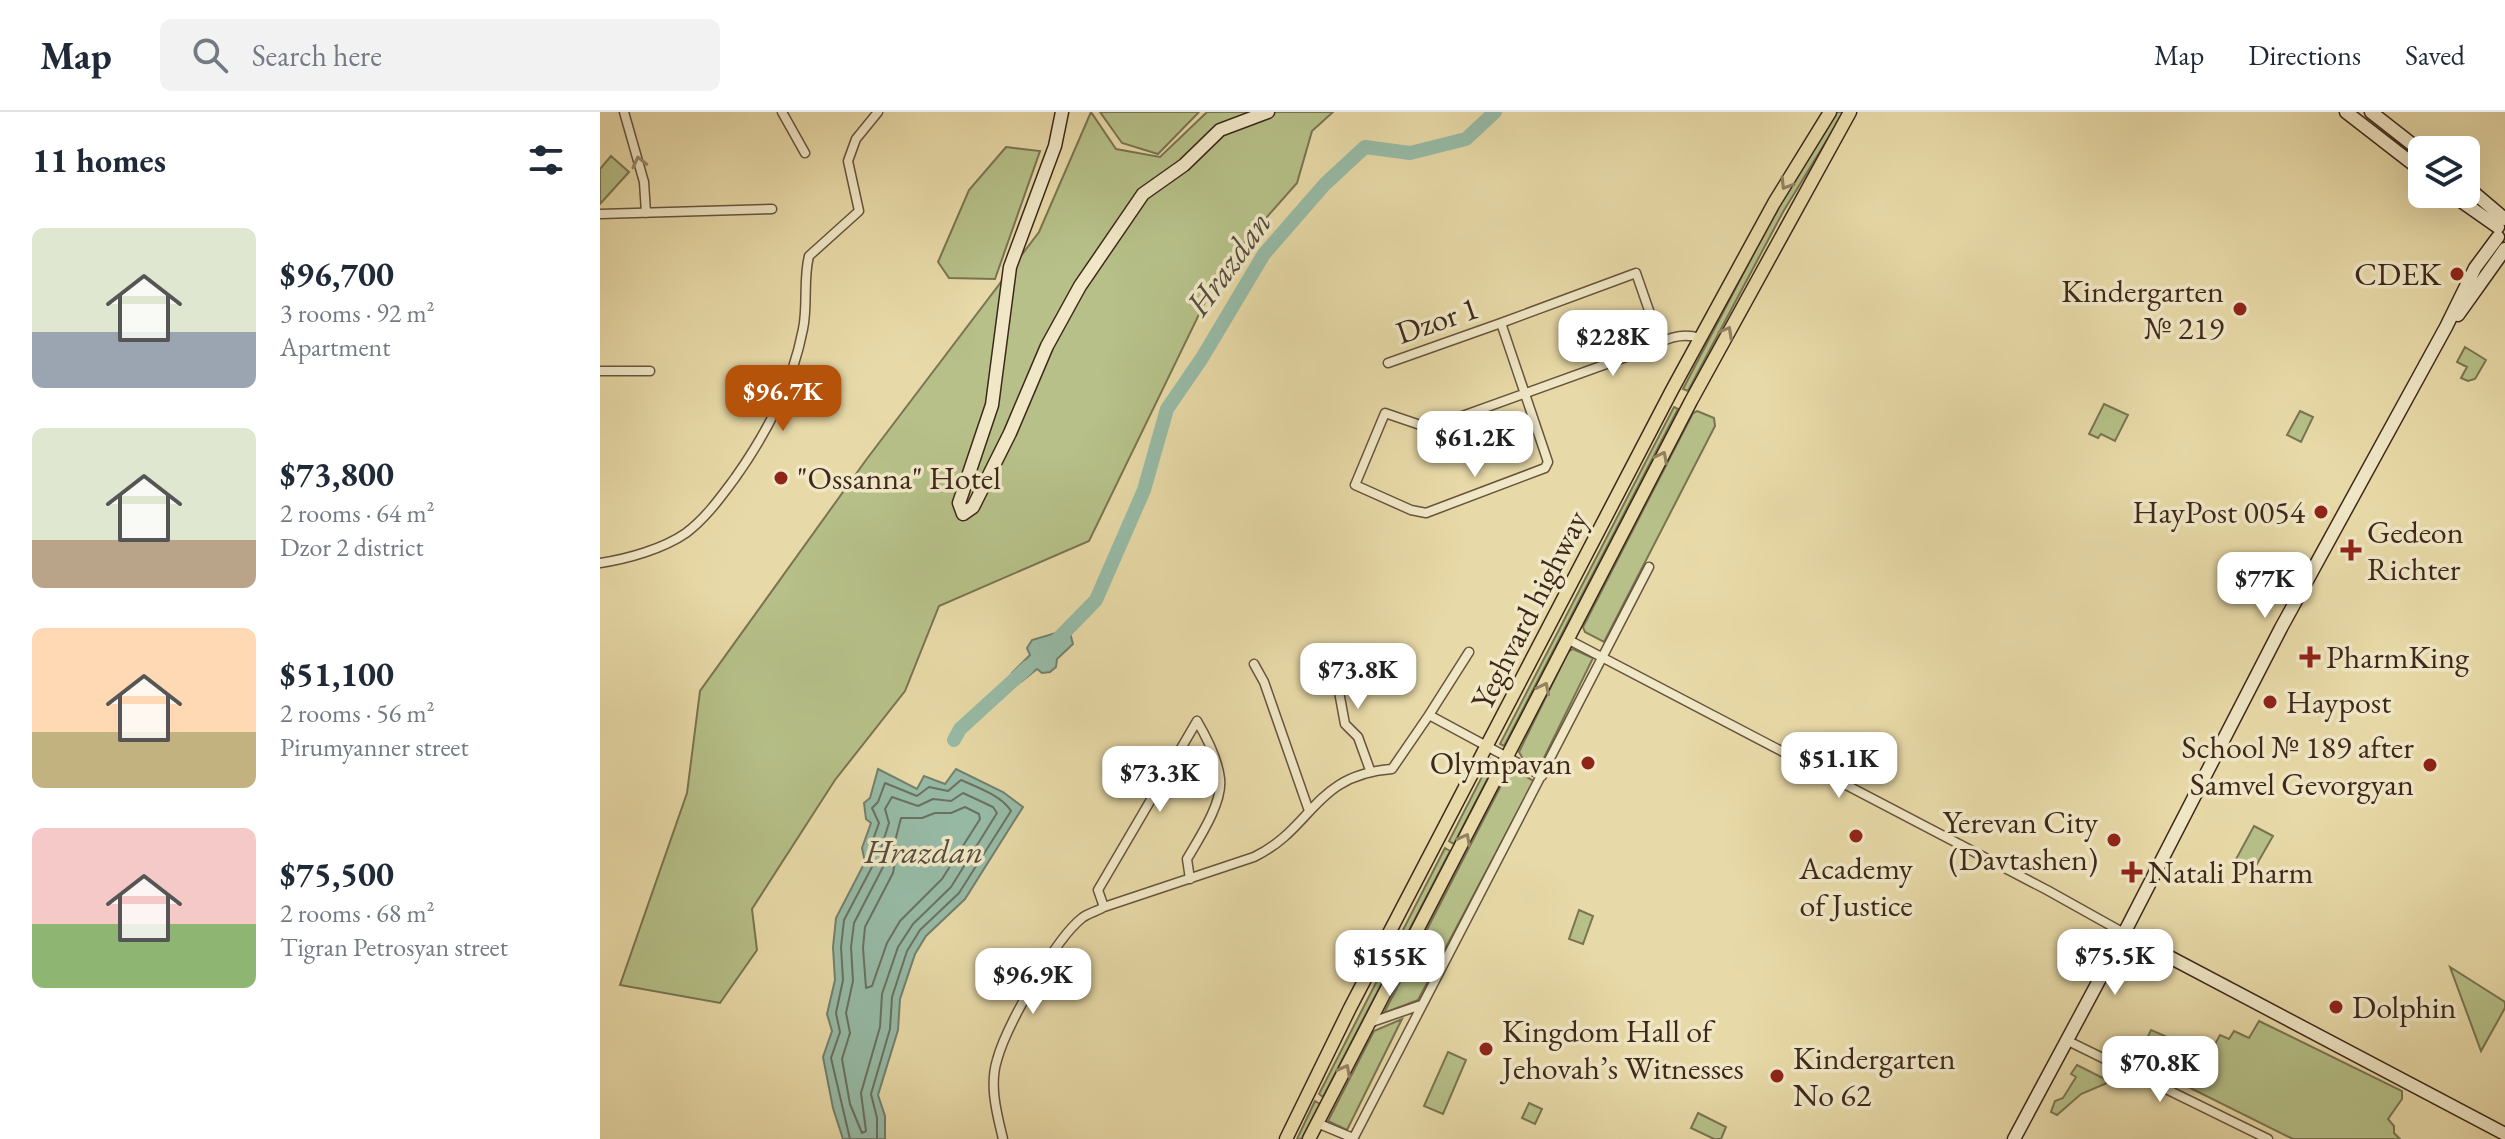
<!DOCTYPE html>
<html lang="en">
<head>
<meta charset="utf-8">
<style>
  body { margin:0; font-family:"EB Garamond",serif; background:#f2f2f3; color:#1f2937; height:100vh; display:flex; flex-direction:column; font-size:30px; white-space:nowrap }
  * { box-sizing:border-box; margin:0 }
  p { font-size:26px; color:#747a83 }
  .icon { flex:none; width:44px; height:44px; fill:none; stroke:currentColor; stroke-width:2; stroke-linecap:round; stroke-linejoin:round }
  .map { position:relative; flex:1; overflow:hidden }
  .panel { display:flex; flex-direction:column; background:#fff; width:600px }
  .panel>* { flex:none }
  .tools { position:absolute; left:1808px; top:24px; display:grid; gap:16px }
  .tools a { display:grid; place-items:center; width:72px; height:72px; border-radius:12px; background:#fff; box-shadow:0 8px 32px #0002; font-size:40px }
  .price { position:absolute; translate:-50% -68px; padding:0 18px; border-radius:16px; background:#fff; color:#222; font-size:26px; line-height:52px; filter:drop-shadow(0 2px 4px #0008) }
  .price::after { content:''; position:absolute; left:50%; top:48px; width:24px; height:18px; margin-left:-12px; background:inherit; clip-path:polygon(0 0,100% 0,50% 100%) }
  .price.on { background:#b45309; color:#fff }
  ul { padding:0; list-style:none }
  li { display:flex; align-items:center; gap:24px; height:200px; padding:0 32px }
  li span { display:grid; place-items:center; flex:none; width:224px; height:160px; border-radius:12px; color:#555 }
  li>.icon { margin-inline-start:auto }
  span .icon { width:96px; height:96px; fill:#fffc; stroke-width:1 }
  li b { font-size:34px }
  h2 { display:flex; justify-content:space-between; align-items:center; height:96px; padding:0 32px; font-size:34px }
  header { display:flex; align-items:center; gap:48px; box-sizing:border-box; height:112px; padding:0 40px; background:#fff; border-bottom:2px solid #e0e1e3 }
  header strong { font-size:38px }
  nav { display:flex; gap:44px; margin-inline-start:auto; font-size:28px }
  .search { width:560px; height:72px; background:#f2f2f3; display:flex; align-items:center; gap:20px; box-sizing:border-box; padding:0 28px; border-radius:12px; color:#747a83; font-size:30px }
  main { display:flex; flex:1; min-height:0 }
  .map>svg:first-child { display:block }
</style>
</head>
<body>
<header>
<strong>Map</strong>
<div class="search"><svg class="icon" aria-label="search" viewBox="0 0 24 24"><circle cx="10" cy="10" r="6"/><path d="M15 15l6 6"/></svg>Search here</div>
<nav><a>Map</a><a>Directions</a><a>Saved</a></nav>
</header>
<main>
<section class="panel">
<h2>11 homes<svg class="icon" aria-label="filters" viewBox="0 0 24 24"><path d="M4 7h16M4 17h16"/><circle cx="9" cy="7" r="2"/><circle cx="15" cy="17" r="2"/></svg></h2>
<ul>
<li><span style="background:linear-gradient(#dfe7d0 65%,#9aa5b1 0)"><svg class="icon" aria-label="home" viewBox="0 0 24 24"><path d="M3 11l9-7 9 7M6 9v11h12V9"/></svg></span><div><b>$96,700</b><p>3 rooms · 92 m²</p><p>Apartment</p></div></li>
<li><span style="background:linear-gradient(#dfe7d0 70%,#b9a48a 0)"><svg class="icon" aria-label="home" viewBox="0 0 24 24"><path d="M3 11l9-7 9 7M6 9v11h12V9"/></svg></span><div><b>$73,800</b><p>2 rooms · 64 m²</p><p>Dzor 2 district</p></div></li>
<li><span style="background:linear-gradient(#ffd9b3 65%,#c2b280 0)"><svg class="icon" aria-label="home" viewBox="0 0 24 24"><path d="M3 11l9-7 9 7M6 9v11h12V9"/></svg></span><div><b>$51,100</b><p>2 rooms · 56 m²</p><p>Pirumyanner street</p></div></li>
<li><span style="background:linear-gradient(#f6c9c9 60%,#8fb573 0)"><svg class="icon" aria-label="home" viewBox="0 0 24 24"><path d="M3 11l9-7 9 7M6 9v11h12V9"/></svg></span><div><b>$75,500</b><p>2 rooms · 68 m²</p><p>Tigran Petrosyan street</p></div></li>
</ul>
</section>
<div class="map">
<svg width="1905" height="1027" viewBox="0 0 1905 1027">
  <rect width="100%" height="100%" fill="#e8daa8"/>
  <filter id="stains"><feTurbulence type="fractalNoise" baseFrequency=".0025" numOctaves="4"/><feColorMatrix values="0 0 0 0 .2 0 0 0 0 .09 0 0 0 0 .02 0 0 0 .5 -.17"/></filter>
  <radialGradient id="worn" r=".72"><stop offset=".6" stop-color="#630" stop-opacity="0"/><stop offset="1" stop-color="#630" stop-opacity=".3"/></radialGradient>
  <!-- green -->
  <path fill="#b6c088" stroke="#7a7452" stroke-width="2" d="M491,0L516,37L560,45L607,0H733L712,19L697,71L621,157L489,429L339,494L305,579L235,668L152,797L157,838L120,891L20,873L87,681L100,579L266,348L439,120Z
    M500,0H599L558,42L522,31Z
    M1237,0H1244L1183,100L1088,279L1083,277L1177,97Z
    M406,35L440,39L395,167L349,166L338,150L369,78Z
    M11,44L29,60L0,92V57Z
    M1865,235L1886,248L1875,267L1868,269L1861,266L1867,255L1857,250Z
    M1504,292L1528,303L1515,329L1501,322L1498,326L1489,322Z
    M1074,295L1078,297L904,634L900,632Z
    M1097,299L1114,306L1115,314L1004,530L985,520L983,515L1093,301Z
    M1700,299L1713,305L1701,330L1687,323Z
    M973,537L993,546L941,652L936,654L923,647L919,640L968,540Z
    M891,647L896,650L854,732L849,729Z
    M910,656L934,669L818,888L784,901Z
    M1654,714L1673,724L1653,759L1635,749Z
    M845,736L850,739L723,985L719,982Z
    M979,798L993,804L983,832L969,827Z
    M1850,855L1905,890V896L1881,939Z
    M802,907L747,1018L728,1009L774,919Z
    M1659,909L1802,979V987L1788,1007L1794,1014V1021L1800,1027H1693L1536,949L1551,918L1609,943L1620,923L1629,927L1634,919L1649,926Z
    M848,940L866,948L843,1002L824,994Z
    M1477,953L1507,968V971L1481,982L1457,1003L1451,1000L1455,989L1463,986L1476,965L1471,962Z
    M715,989L720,992L702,1027H697Z
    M929,991L942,997L935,1012L922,1006Z
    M1098,1001L1126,1015L1121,1027H1114L1091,1016Z"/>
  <!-- water -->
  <path fill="#97bba7" stroke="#73806f" stroke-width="2" d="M469,517L473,532L457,547L456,555L450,560L442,561L437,557L421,570L412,561L430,543L427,536L432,528Z
    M278,657L317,677L324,664L345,672L356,657L403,680L423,695L365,787L326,824L315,842L300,887L298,918L278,983L285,1004V1027H243L233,996L223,945L232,919L227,902L235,868L233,835L236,806L265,750L262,736L271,711L266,707L264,691L270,686Z"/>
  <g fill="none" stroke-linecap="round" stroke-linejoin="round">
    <!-- shore -->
    <path stroke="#6a7261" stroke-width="2" d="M363,681L393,695L397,701L351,775L313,812L298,835L282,882L280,915L261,981L266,1019L262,1021L250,992L242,947L250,921L246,901L253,869L251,835L254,811L283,755L281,736L289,711L285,697L292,685L318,694L333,687L351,689Z
      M365,695L379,702L380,707L342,767L300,809L287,831L272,874L266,876L263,836L265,815L293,761L295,750L293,737L301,706H322L335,701H351Z
      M250,1027L231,946L240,920L236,901L243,868L241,835L244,808L273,753L270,736L279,711L272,696L278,690L285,671L317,684L329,675L348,679L361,668C377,675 402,684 411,699L359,781L320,818L307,839L292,885L290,917L271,982L277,1006V1027"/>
    <!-- river -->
    <path stroke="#97bba7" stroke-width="14" d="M455,530L496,488L544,378L567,297L602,246L664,142L725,72L765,35L810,41L866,27L895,0
      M354,628L360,617L428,555"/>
    <!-- street casing -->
    <g stroke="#68543e" stroke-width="11">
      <path id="street" d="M24,0L44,70L46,101
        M182,0L205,41
        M0,102L172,97
        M901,211L1036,161L1060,230
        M788,251L901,211L948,350L945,356L826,401L811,398L755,373L785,301L829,316L1048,237C1065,227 1080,220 1100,226
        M0,259H50
        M0,451C27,447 63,437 86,421C106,406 120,386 135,366C168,319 192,273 203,217C208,193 203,167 209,144L259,99L248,49L256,27L278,0
        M969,528L1447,778L1524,821
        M732,542L745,612L758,625L770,658
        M654,552L664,570L709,699
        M829,603L869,540
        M590,767L587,747C598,728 623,691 620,667C618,648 607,626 597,609
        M504,795L498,778L597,609
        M769,911L821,893
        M1466,928L1668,1027
        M717,1011L753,1026
        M403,1027C397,1002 389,974 397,948C406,915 455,827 482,806C488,801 498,799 504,795L654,745C714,716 713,663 792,657L829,603L942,664
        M753,1027L1049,455"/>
    </g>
    <!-- secondary casing -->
    <g stroke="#3e281b" stroke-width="15">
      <path id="secondary" d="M462,0L455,34L410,155L392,293L359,391L363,402L373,395L410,321L447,234L480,174L543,82L584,53L620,18L668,0
        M1746,0L1822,59
        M1771,0L1822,40
        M1866,74L1905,107
        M1851,82L1898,115
        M1858,203L1905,137
        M1524,821L1905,1022
        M1414,1027L1518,833L1681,516L1846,215L1875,156L1898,125"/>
    </g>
    <!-- primary casing -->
    <g stroke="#3e281b" stroke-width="15">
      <path id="primary" d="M686,1027L750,896L1072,278L1174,91L1230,0
        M709,1027L1091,289L1250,0"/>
    </g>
    <!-- street -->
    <use href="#street" stroke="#f0e7c6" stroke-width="8"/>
    <!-- secondary -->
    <use href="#secondary" stroke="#f0e7c6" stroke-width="12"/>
    <!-- primary -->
    <use href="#primary" stroke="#e8daa8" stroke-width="12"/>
  </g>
  <!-- one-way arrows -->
  <defs><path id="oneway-chevron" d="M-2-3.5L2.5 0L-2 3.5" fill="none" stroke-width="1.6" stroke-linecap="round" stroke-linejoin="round" transform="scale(2)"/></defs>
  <use stroke="#978870" href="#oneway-chevron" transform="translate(39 50) rotate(-103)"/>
  <g stroke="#938162">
    <use href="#oneway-chevron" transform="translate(1186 72) rotate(122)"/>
    <use href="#oneway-chevron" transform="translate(1127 220) rotate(-61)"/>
    <use href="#oneway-chevron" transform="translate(1062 345) rotate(-63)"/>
    <use href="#oneway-chevron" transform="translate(944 576) rotate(-63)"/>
    <use href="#oneway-chevron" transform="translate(865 727) rotate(-62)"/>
    <use href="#oneway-chevron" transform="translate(745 958) rotate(-62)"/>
  </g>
  <!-- markers -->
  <g fill="#8f2418" stroke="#f0e7c6" stroke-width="3">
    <circle cx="1857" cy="162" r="8"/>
    <circle cx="1640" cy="197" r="8"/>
    <circle cx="181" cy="366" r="8"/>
    <circle cx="1721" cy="400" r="8"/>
    <path d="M1747 426h8v8h8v8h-8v8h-8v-8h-8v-8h8z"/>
    <path d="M1706 533h8v8h8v8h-8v8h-8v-8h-8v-8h8z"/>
    <circle cx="1670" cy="590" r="8"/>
    <circle cx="988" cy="651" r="8"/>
    <circle cx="1830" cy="653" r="8"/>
    <circle cx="1256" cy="724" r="8"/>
    <circle cx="1514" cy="728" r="8"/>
    <path d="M1528 748h8v8h8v8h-8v8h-8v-8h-8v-8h8z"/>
    <circle cx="1736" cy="895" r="8"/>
    <circle cx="886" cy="937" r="8"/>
    <circle cx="1177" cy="964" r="8"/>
  </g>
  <g text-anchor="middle" stroke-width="7" stroke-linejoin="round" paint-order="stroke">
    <!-- poi labels -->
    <g font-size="32" fill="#3e281b" stroke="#f0e7c6" text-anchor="start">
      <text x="1841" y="173" text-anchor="end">CDEK</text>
      <text x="1624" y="190" text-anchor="end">Kindergarten<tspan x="1624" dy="37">№ 219</tspan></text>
      <text x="197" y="377">"Ossanna" Hotel</text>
      <text x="1705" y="411" text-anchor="end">HayPost 0054</text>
      <text x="1767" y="431">Gedeon<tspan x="1767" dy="37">Richter</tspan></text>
      <text x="1726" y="556">PharmKing</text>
      <text x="1686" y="601">Haypost</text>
      <text x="1814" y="646" text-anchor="end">School № 189 after<tspan x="1814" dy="37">Samvel Gevorgyan</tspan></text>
      <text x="972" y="662" text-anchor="end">Olympavan</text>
      <text x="1498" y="721" text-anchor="end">Yerevan City<tspan x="1498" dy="37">(Davtashen)</tspan></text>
      <text x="1256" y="767" text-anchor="middle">Academy<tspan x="1256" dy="37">of Justice</tspan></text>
      <text x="1548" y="771">Natali Pharm</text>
      <text x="1752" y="906">Dolphin</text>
      <text x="902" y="930">Kingdom Hall of<tspan x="902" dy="37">Jehovah’s Witnesses</tspan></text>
      <text x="1193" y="957">Kindergarten<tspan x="1193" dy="37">No 62</tspan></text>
    </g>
    <!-- street labels -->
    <g font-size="32" fill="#3e281b" stroke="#f0e7c6">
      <text transform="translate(837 208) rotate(-19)" y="11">Dzor 1</text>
      <text transform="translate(929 498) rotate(-63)" y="11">Yeghvard highway</text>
    </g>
    <!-- water labels -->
    <g font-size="34" font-style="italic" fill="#544d3e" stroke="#f0e7c6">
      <text transform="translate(628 151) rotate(-54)" y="12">Hrazdan</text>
      <text x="324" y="751">Hrazdan</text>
    </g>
  </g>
  <rect width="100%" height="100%" filter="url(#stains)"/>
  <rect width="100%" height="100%" fill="url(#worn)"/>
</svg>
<div class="tools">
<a><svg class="icon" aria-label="layers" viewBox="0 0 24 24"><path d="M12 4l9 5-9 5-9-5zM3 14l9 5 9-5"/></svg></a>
</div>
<b class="price" style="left:1013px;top:266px">$228K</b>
<b class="price on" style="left:183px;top:321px">$96.7K</b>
<b class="price" style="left:875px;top:367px">$61.2K</b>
<b class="price" style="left:1665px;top:508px">$77K</b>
<b class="price" style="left:758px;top:599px">$73.8K</b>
<b class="price" style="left:1239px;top:688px">$51.1K</b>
<b class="price" style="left:560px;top:702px">$73.3K</b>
<b class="price" style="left:1515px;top:885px">$75.5K</b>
<b class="price" style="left:790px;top:886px">$155K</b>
<b class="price" style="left:433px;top:904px">$96.9K</b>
<b class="price" style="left:1560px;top:992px">$70.8K</b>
</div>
</main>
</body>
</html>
